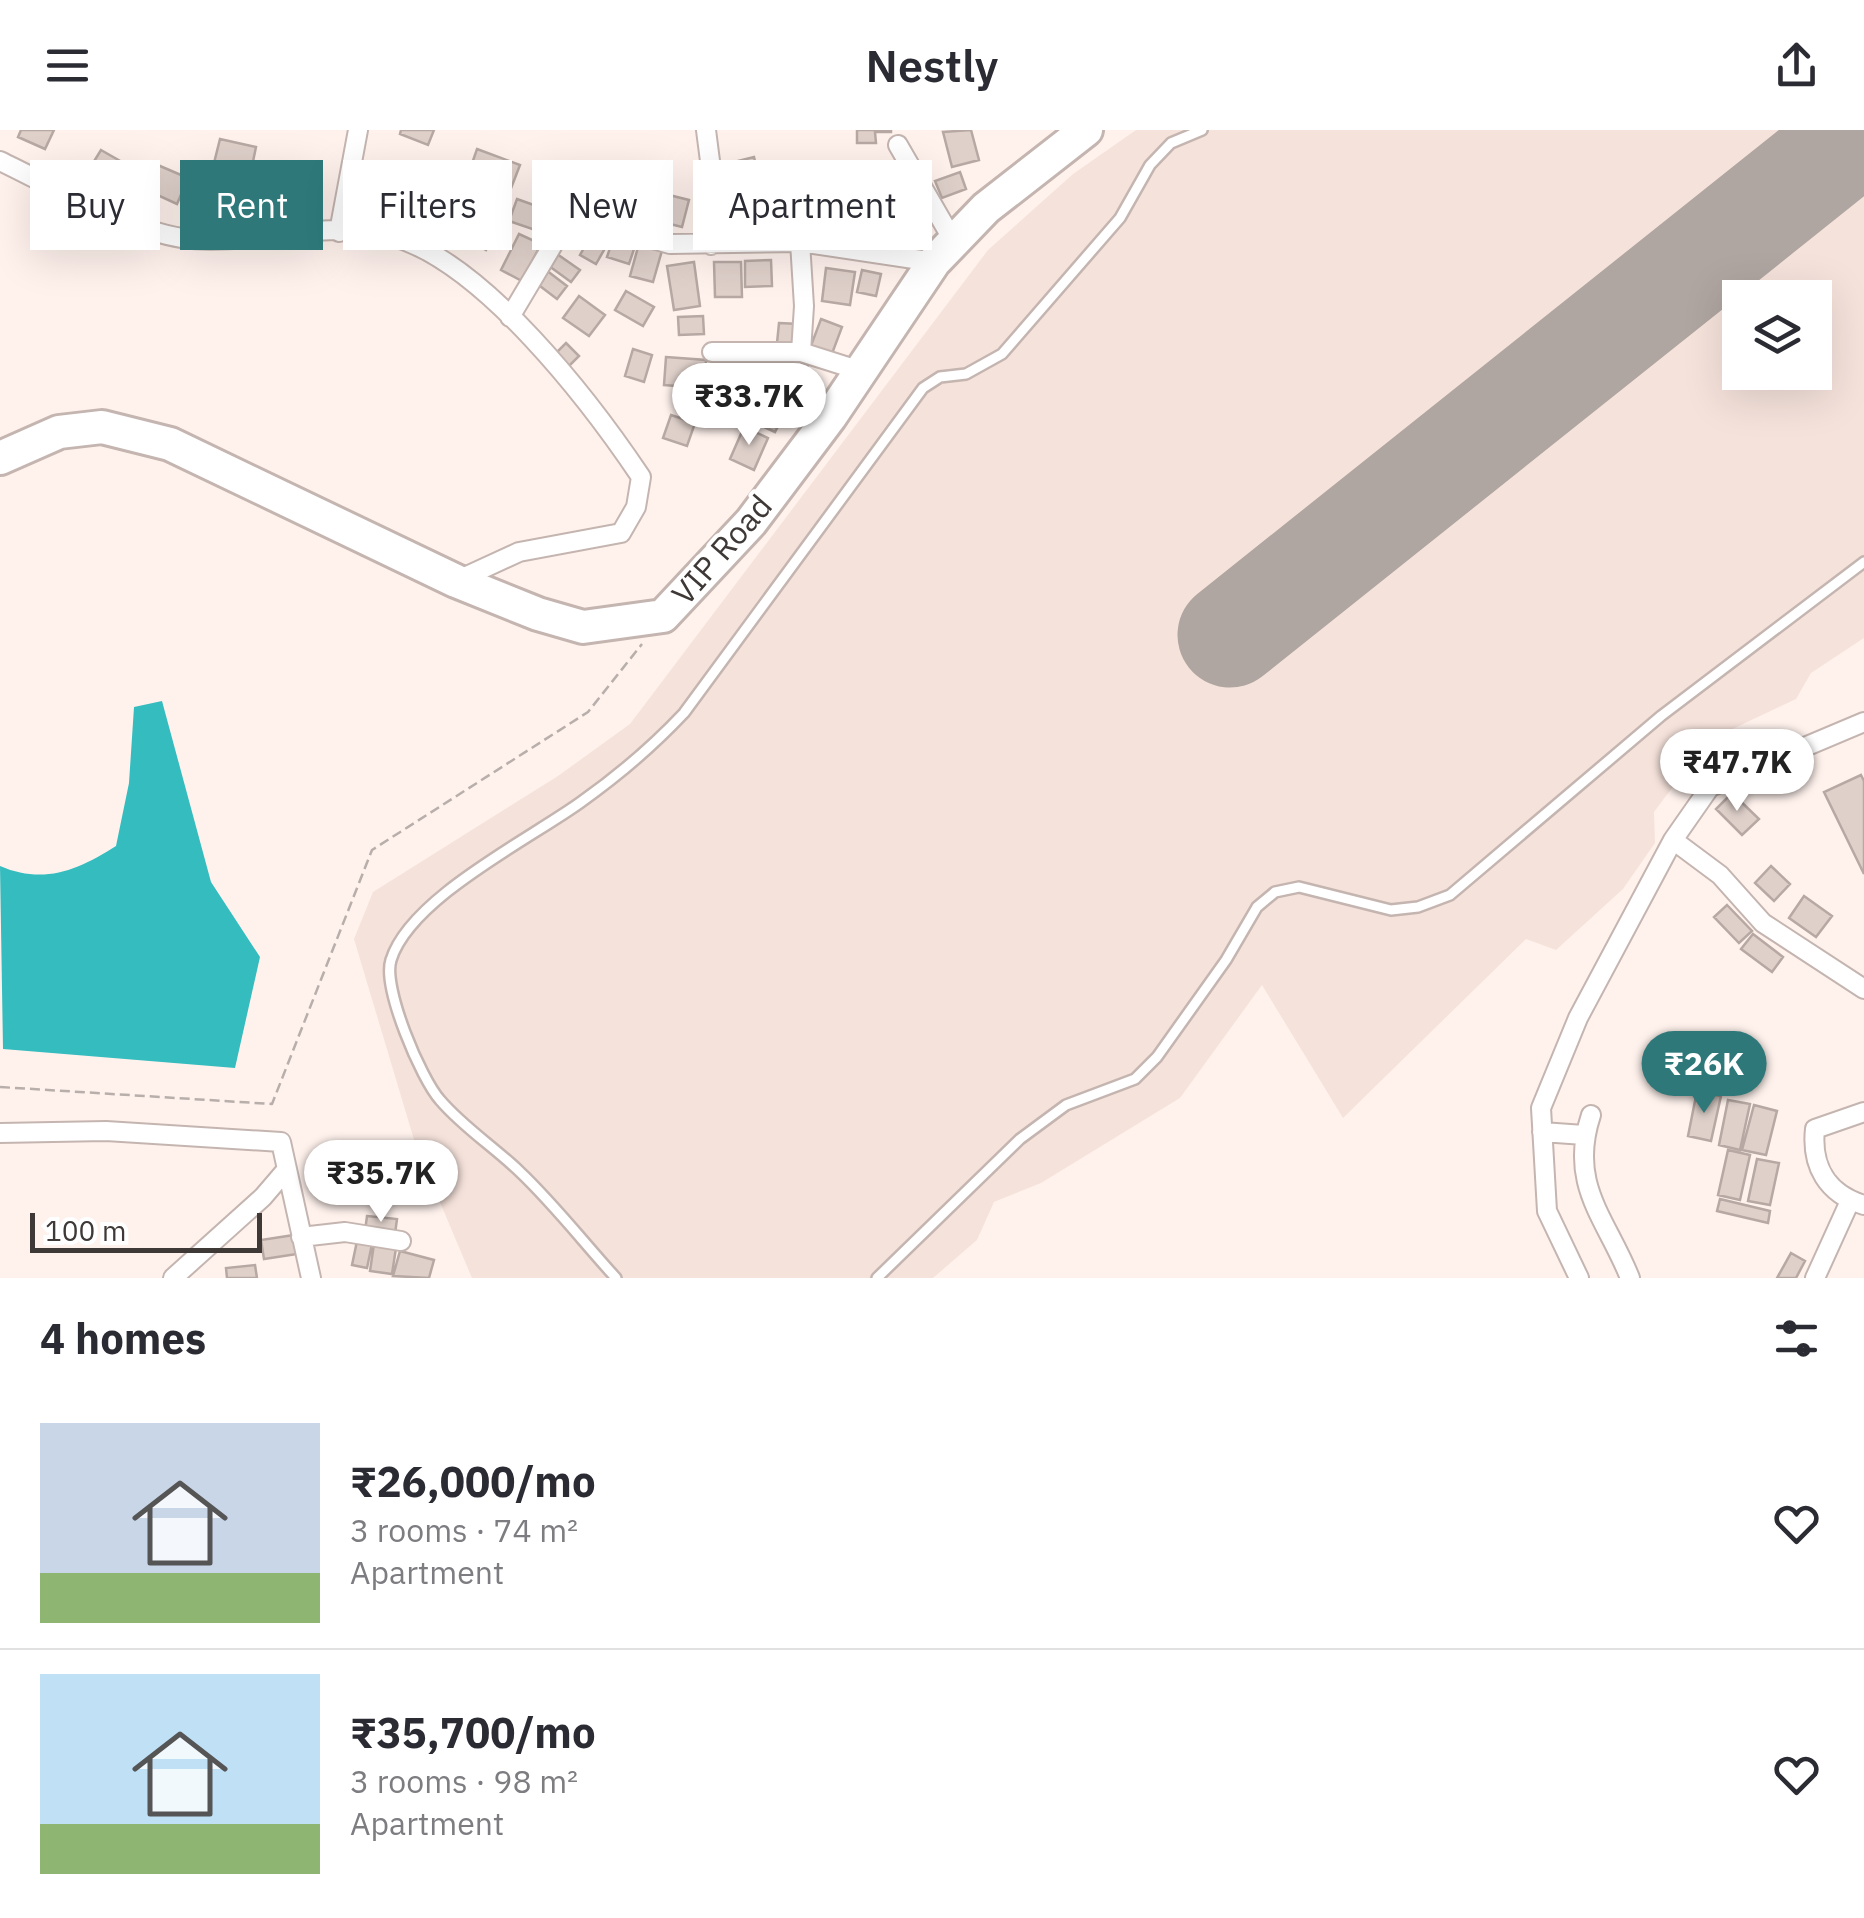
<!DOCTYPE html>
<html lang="en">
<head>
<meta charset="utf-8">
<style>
  body { margin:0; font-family:"IBM Plex Sans",sans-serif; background:#f7f7f7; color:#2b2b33; height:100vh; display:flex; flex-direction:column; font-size:38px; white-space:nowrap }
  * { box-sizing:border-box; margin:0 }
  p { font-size:32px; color:#7c7c81 }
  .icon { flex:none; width:55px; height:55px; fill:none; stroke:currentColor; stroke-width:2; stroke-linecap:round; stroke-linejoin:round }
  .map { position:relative; height:1148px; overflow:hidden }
  .drawer { display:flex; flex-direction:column; background:#fff; flex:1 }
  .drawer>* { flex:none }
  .top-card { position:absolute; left:30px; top:30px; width:1000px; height:90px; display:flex; gap:20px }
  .controls { position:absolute; left:1722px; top:150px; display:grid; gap:20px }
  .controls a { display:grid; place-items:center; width:110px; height:110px; border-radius:0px; background:#fff; box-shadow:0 10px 40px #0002; font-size:50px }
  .scale { position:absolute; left:30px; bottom:25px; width:232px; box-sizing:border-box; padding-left:10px; border:5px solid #3e3836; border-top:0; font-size:28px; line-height:35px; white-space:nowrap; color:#3e3836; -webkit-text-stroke:8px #fff; paint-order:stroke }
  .price { position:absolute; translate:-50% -85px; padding:0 22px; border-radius:35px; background:#fff; color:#222; font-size:32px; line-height:65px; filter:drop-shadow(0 2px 5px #0008) }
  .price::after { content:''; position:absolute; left:50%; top:60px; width:30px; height:22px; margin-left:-15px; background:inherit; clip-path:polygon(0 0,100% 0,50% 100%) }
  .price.selected { background:#2e787a; color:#fff }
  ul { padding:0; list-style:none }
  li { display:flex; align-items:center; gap:30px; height:250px; padding:0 40px }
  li+li { border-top:2px solid #e1e1e2 }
  li span { display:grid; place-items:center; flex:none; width:280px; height:200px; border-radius:0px; color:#555 }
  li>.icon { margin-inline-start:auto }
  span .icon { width:120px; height:120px; fill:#fffc; stroke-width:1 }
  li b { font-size:42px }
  h2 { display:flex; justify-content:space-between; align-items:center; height:120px; padding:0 40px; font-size:42px }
  .chip { padding:0 35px; border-radius:0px; background:#fff; box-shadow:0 10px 40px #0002; font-size:35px; line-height:90px }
  .chip.selected { background:#2e787a; color:#fff }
  header { display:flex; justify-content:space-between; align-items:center; height:130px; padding:0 40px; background:#fff; font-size:45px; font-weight:600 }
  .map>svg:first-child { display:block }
</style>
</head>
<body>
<header><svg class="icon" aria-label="menu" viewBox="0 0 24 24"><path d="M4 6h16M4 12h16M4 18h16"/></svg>Nestly<svg class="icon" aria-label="share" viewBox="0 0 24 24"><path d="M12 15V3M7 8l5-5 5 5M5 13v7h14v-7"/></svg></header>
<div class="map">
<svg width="1864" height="1148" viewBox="0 0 1864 1148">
  <rect width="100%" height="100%" fill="#fff2ed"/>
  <!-- built -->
  <path fill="#f5e2db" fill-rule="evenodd" d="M1136,0H1864V508L1811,543L1796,569L1722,604L1684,642L1654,682L1655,713L1623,759L1556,820L1526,809L1343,988L1262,855L1180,968L1041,1053L994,1072L977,1110L933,1148H472L415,1013L354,809L373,762L558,646L630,594L988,120L1073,44ZM1740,168H1815V242H1740Z"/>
  <!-- water -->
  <path fill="#35bcbf" d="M162,571L211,752L260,827L235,938L3,919L0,736C44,755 78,740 116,716L129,653L134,577Z"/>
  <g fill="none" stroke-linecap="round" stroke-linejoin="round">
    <!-- runway -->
    <path stroke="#afa5a1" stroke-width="105" d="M1230,505L1863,0"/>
  </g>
  <!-- building -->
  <path fill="#dfd0ca" stroke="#b7a8a3" stroke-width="2.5" d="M21,0H54L45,19L18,7Z
    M401,0H434L428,15L400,4Z
    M857,0H891V2H875L876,13H857Z
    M971,0L979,30L952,37L943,2Z
    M220,9L256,17L250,46L213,37Z
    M477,19L520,35L510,61L468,45Z
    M101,20L127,35L113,57L88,41Z
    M754,27L760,52L724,61L718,36Z
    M153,33L188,48L177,74L142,58Z
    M960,42L966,59L942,68L935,51Z
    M265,52H311V82H265Z
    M202,54L243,57L241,87L200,84Z
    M416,54L453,68L441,97L405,83Z
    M481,57L510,68L504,86L474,75Z
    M627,62L654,69L648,92L621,85Z
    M665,64L689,70L682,97L658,91Z
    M751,64L774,65L773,90H751Z
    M720,65H744V104H725V96H719Z
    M517,69L545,79L538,101L509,91Z
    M883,69L911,70L909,102L881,101Z
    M466,83L497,101L486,120L455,102Z
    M596,97L612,106L596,134L580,125Z
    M519,104L541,114L522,151L501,140Z
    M640,110L663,117L653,152L630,146Z
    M612,112L634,119L629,134L607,127Z
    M557,124L580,140L571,152L549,136Z
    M771,130L772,156L745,157V131Z
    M694,132L700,176L674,180L667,136Z
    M714,132H741L742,167H715Z
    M826,138L855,142L850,175L822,171Z
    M546,140L567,156L557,169L536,153Z
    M862,140L881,144L876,166L857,162Z
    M626,161L654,177L643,196L615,180Z
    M579,166L605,185L589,206L563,188Z
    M703,186L704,204L679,205L678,187Z
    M821,189L842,197L830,229L809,221Z
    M779,193L799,194L798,214L777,213Z
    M566,213L579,226L567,238L554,225Z
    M633,219L652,225L644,252L625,246Z
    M735,226L759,228L756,255L732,253Z
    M786,226L808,235L793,269L772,260Z
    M666,227L706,230L704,258L664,255Z
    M764,263L789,274L775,302L751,291Z
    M671,285L695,293L687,316L663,308Z
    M744,297L768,308L754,340L730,329Z
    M1861,645L1864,651V744L1824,662Z
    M1732,663L1759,689L1742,705L1716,679Z
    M1771,736L1790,754L1774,771L1755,753Z
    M1804,766L1832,786L1816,807L1789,788Z
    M1727,775L1752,801L1739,813L1714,787Z
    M1753,804L1783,827L1772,842L1741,819Z
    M1697,961L1721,966L1711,1011L1688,1006Z
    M1728,970L1750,974L1740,1020L1719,1015Z
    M1754,975L1777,981L1766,1025L1742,1020Z
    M1728,1020L1750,1025L1740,1070L1718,1065Z
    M1757,1029L1779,1033L1770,1075L1748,1071Z
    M1720,1069L1770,1081L1768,1093L1717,1081Z
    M367,1086L397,1089L395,1104L365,1101Z
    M294,1105L297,1124L264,1129L261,1110Z
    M357,1111L372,1114L367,1138L352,1135Z
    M374,1114L396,1118L392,1144L370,1141Z
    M400,1121L434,1130L429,1148L393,1146Z
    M1791,1123L1805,1131L1796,1148H1777Z
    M255,1135L257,1148H227L226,1138Z"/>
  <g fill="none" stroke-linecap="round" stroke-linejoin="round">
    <!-- lane casing -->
    <g stroke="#c5b5b0" stroke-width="14">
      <path id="lane" d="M616,1148C584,1113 554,1074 519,1041C494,1017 463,997 440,970C421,949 382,857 391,830C410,768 530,709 581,672C619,645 652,617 684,583L923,258L940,247L966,244L1002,224L1120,88L1150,35L1171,13L1202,0
        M877,1148L1020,1009L1066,975L1135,949L1157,927L1226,830L1257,777L1275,762L1299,757L1391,780L1418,777L1450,765L1661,586L1864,432"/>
    </g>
    <!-- street casing -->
    <g stroke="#c5b5b0" stroke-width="22">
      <path id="street" d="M706,0L714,62L711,115
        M898,15L954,112
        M0,31C48,54 131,101 182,108C250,117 326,87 394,107C484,133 590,271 641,347L636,377L621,403L519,422L456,451
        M614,98L670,114L800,112L934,132
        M339,102L358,0
        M800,112L804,176L801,222
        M510,187L554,113
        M712,222H801L861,241
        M1673,710L1720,745L1763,793L1864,859
        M1864,982L1815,999C1811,1036 1827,1064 1864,1075
        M1591,985C1568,1055 1606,1088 1630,1148
        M1542,1002L1584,1005
        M0,1003L106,1001L281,1012L311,1148
        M301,1107L345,1102L401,1111
        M173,1148L263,1067L287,1039
        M1579,1148L1547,1081L1541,978L1578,888L1673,710L1710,657L1864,592
        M1815,1148L1850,1071"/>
    </g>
    <!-- highway casing -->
    <g stroke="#c5b5b0" stroke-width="38">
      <path id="highway" d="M0,328L59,302L102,297L170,314L456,451L538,484L583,497L663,486L751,392L830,287L934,132L986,78L1086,0"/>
    </g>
    <!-- path -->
    <path stroke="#b8aeaa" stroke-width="2.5" stroke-dasharray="10 5" stroke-linecap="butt" d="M0,957L272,974L372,720L588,582L642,514"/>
    <!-- lane -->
    <use href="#lane" stroke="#fff" stroke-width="9"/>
    <!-- street -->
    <use href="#street" stroke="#fff" stroke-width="18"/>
    <!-- highway -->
    <use href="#highway" stroke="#fff" stroke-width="32"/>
  </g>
  <g text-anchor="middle" stroke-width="8" stroke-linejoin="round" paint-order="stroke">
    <!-- street labels -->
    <g font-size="32" fill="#3e3836" stroke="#fff">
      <text transform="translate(722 420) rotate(-49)" y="11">VIP Road</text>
    </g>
  </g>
</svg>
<div class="controls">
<a><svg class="icon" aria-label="layers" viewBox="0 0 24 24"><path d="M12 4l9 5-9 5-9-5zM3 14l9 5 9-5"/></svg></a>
</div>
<div class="scale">100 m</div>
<b class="price" style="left:749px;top:318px">₹33.7K</b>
<b class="price" style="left:1737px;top:684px">₹47.7K</b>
<b class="price selected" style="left:1704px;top:986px">₹26K</b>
<b class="price" style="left:381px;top:1095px">₹35.7K</b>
<div class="top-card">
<a class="chip">Buy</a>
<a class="chip selected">Rent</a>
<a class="chip">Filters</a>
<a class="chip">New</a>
<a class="chip">Apartment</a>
</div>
</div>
<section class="drawer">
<h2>4 homes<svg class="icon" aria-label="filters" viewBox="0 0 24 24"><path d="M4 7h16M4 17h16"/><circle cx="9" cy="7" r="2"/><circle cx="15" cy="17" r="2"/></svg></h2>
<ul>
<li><span style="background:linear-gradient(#c9d6e8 75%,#8fb573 0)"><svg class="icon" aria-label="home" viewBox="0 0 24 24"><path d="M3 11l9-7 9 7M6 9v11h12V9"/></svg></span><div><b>₹26,000/mo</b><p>3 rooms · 74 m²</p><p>Apartment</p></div><svg class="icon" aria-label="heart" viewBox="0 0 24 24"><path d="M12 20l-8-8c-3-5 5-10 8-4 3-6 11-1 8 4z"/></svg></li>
<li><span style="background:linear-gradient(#bfe0f5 75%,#8fb573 0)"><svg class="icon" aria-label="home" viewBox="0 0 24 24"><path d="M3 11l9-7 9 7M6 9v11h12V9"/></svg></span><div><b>₹35,700/mo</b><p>3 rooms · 98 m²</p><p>Apartment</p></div><svg class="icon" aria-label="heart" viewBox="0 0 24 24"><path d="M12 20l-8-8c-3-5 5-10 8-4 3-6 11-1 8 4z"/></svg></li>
</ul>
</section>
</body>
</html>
